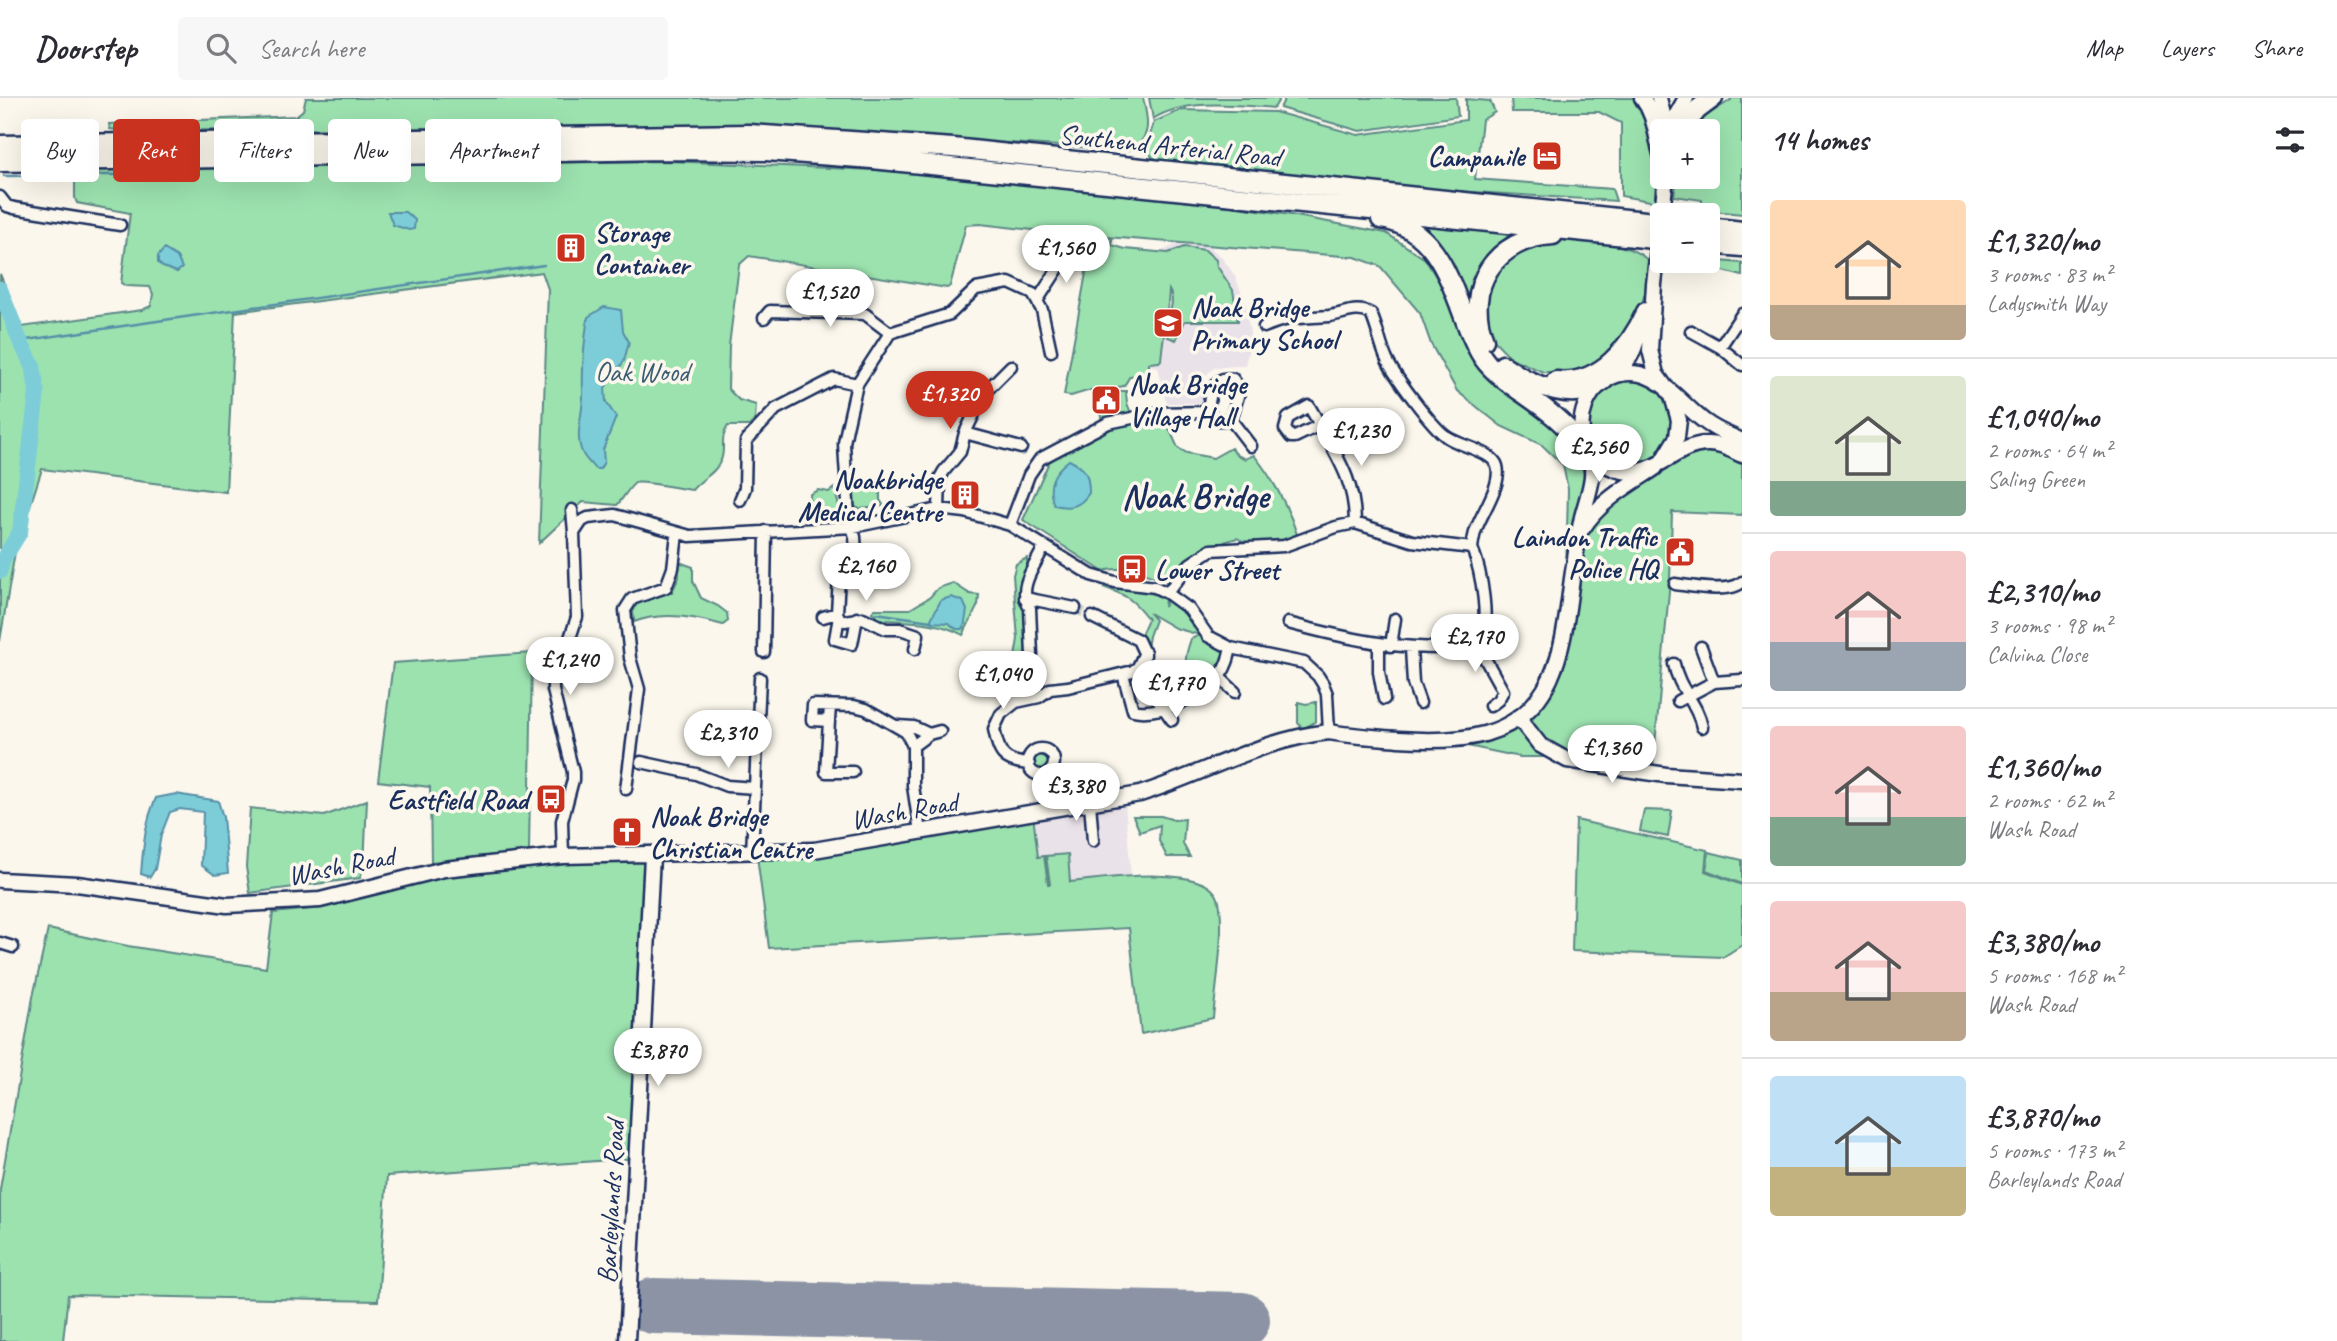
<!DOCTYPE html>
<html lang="en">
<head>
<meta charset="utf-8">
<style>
  body { margin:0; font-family:Caveat,sans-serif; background:#f7f7f7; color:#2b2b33; height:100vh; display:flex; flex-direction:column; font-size:26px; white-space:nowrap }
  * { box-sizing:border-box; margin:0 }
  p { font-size:23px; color:#7c7c81 }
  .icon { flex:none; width:38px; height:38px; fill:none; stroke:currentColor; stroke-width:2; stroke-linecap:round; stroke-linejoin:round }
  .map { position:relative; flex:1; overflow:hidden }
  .sheet { display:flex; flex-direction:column; background:#fff; width:595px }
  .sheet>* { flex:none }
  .top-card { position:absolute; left:21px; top:21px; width:665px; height:63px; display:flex; gap:14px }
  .fabs { position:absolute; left:1650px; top:21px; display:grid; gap:14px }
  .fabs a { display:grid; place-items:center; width:70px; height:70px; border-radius:7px; background:#fff; box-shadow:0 7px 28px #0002; font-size:35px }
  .price { position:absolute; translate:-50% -60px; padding:0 16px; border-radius:24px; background:#fff; color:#222; font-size:23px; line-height:46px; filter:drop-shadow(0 2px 4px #0008) }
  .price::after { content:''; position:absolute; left:50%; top:42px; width:21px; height:16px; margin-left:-10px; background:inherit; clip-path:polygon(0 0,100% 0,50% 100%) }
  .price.selected { background:#c8321e; color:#fff }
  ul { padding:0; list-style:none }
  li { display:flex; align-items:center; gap:21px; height:175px; padding:0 28px }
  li+li { border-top:2px solid #e1e1e2 }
  li span { display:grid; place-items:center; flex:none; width:196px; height:140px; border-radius:7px; color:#555 }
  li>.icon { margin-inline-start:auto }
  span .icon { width:84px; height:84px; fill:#fffc; stroke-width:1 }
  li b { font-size:30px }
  h2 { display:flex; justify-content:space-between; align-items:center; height:84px; padding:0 28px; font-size:30px }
  .tag { padding:0 24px; border-radius:7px; background:#fff; box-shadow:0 7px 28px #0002; font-size:24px; line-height:63px }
  .tag.selected { background:#c8321e; color:#fff }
  header { display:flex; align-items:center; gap:42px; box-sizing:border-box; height:98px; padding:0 35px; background:#fff; border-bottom:2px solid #e1e1e2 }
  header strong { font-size:33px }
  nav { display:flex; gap:38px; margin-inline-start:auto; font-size:24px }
  .search { width:490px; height:63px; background:#f7f7f7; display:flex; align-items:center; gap:18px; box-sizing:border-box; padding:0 24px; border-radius:7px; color:#7c7c81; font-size:26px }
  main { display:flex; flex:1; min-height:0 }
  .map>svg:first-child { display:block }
</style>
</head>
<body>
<header>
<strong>Doorstep</strong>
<div class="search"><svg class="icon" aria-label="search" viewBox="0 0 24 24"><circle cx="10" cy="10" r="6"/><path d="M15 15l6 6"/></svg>Search here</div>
<nav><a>Map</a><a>Layers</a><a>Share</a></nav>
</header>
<main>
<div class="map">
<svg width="1742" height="1243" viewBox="0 0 1742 1243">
  <rect width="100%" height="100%" fill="#fbf7ec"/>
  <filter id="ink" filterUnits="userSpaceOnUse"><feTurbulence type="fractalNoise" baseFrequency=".0143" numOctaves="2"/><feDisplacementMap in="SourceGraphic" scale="14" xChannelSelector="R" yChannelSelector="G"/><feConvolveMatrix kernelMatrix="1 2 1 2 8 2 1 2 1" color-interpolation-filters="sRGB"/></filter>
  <g filter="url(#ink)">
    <!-- built -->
    <path fill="#eae2e9" d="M1185,142L1206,145L1223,161L1235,178L1246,207L1251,243L1245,267L1214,270L1204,279V300L1199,305H1167L1165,301L1158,269L1145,267L1099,143L1125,150L1160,154Z
      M1125,705L1131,778L1048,786L1044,759H1038L1033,717Z
      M1107,1231L1260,1235V1243H1107Z"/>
    <!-- green -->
    <path fill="#9ce2af" stroke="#5c8886" stroke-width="2" d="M306,0H1143C1148,21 1153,41 1129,52L715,28L127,33L110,31L109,26L296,18L303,12Z
      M1149,0H1280L1274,10C1237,7 1185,0 1153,21Z
      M1285,0H1456L1458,18L1360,33L1280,10Z
      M1511,0H1634L1649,18L1656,60L1655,104L1621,98V25L1599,14H1512Z
      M1730,0H1742V116L1702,112V102L1674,98L1677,79H1708V33H1693L1706,18L1731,2Z
      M1466,1L1490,3L1495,14L1482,22L1475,81L1612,91L1616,103L1362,87L1168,64L1153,60L1146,50L1154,24L1181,12L1275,14L1358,37L1466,22Z
      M667,63L943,75L1184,101L1291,117L1386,135L1425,161L1446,195L1464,246L1484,273L1554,331L1581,364L1585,380L1566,476L1568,391L1563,367L1542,347L1501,328L1457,293L1431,246L1420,215L1380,168L1355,159L1107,139L1112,141V147L1125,151L1168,155L1184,149L1205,152L1216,162L1217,168L1233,192L1238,223H1185L1176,242L1168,239C1163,223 1178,206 1169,192C1168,215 1163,238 1161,262L1159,264L1149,265V276L1130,278L1124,288L1118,289V293H1126L1127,305L1133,320L1164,319L1178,350L1187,355L1213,360L1231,350L1237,357L1245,361L1254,357C1274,382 1288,408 1298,439C1277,447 1257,452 1237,440L1224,444L1223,449C1199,444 1185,468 1171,486C1148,476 1128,467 1102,473L1023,422L1049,364L1093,334L1092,327L1102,323L1099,311L1094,310V291L1071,298L1064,297L1088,164L1089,149L1087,138L980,126L966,127L950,188L947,190L749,158L739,167L729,248L728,291L739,302L756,307L755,322L749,328H728C719,341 726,350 721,362C716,375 701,381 692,392C683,391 639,382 635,385C630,388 622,402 617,407L583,404L539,445L548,191L542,174L235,214L226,394L42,371L15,454L0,543V176L22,229L142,212L151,208L153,196L150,189L126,188L121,185L130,115L77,105L75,100V72Z
      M1405,115L1515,132C1480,163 1474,169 1470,217Z
      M1531,142C1565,143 1631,137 1653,168L1639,215L1617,252L1584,274H1543L1511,260L1489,237L1480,210L1493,170Z
      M1708,162L1742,165V178L1686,163Z
      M1589 324a42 42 0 1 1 84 0a42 42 0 1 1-84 0Z
      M1708,350L1742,361V417L1672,414L1670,482L1653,669L1558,654L1538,637L1532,625L1534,615L1551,593L1560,574L1582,447C1599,404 1645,384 1682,360L1695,353Z
      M853,385L857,389L867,385L880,387V402L884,408L860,411L855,409L850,388Z
      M834,390L839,408L833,416L813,415L810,407V396L818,392L829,394Z
      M1027,460V551L1021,563L1014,565L1018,541L1013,477L1016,466Z
      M679,464L693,469V483L701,500L718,508L727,515L728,523L723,527C696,519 661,513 634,524L633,514L637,505L672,494L679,479Z
      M953,485L970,496L979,497L978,507L963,537C938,523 912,524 885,522L878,520L872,514L875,511H910L930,499L938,490Z
      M1103,489L1147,493L1165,501L1164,509L1167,502L1186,515L1194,529L1228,550C1219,571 1219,585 1194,590C1184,569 1183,563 1191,541L1200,537L1175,530L1149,515L1155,522L1149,538L1146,556L1139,541L1148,521C1133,501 1126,497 1103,489Z
      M532,555L529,754L431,764L430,689L378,683L393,565Z
      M1298,604L1306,606L1316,604V623L1303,631L1298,625Z
      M1521,623L1556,659H1520L1458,646Z
      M1028 664a13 13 0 1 1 26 0a13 13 0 1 1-26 0Z
      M367,702L364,768L360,780L250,795L246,769L250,710L324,718Z
      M1644,712L1672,713L1668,739L1640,733Z
      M1033,717L1038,759L1044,758L1048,786H1050L1046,758L1068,756L1070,784C1100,781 1198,766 1216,796C1228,815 1215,895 1213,920L1141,936L1129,830L769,850L757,758Z
      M1133,718H1161L1174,722L1185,721L1183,746L1190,759H1167L1159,743L1160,727L1140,734Z
      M1576,722L1707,752L1705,773L1742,787V847L1723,859L1572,853Z
      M1709,754L1742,762V786L1706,772Z
      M616,757L652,758L638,1060L387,1078L378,1203L68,1197L63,1243H0V1091L33,899L48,831L128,848L266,870L273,815L322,810L391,793L439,777L566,765Z"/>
    <!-- water -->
    <path fill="#7dcdd8" stroke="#568ea7" stroke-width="2" d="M388,114H405L415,122L414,131L409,132L393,127Z
      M164,151L177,159L182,170L177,174L163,169L158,165V158Z
      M604,209L621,212L623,233L629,244L624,263L605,290L606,304L616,319L603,352L604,364L600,371H595C591,366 584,360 582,354C574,335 584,314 583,294C582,269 584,244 588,219Z
      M1069,362C1086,370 1089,377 1089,395C1080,409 1070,411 1054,407C1046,387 1053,374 1069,362Z
      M951,499L963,503L967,512L964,530C957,533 954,530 949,525L932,524L931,521L941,502Z
      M176,696L218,703L223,719L228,775L215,777L201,767L203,714L180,711L170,714L161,737L155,771L150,779L141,776C143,751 145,723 156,700Z"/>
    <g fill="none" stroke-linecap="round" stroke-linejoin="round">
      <!-- stream -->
      <path stroke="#568ea7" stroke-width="2.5" d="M4,78L193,76
        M20,243L544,167
        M876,515L931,523"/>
      <!-- river -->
      <path stroke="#7dcdd8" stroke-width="16" d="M0,191L20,243L33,268L37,294L20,434L2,463L0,473"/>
      <!-- runway -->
      <path stroke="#8b93a5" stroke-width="56" d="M653,1208L1242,1222"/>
      <!-- street-tunnel -->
      <path stroke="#cecfd0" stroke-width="10" stroke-dasharray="10 5" stroke-linecap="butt" d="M1075,510L1092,519"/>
      <!-- street casing -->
      <g stroke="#1b2f5e" stroke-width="15">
        <path id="street" d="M0,99L7,108L14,110L120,127
          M1037,203L1063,163L1065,154L1069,150
          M764,220L770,213L865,216L890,235
          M1264,229C1287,218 1304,220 1329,218C1344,216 1357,208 1371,216C1378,231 1380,247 1387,262C1394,277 1433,330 1447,339C1459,348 1493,353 1497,368C1502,386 1483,413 1477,429C1474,435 1473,443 1472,450
          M1691,233L1720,249L1742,267
          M1720,249L1742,216
          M1208,314C1209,298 1213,277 1233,281L1240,291L1231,322
          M1231,322L1251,348
          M1320,327L1309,308L1288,320L1285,331L1291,339H1295L1320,327C1339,362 1355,385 1355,425
          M965,335L984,295L1011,268
          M740,402L745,390L746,343L776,311L834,281L857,286
          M939,411L940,380L944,373L960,354L965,335L1021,350
          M572,412L574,434
          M1010,427L1029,377L1040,361L1108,325L1156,315L1208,314L1218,322H1231
          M1044,449C1035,468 1016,490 1030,510L1032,557C1019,582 1009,568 1016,604L1039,599L1050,591L1068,589L1133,573L1138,569L1145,554
          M1675,486C1691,488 1730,496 1742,484
          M1167,495L1190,466L1211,452L1284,448L1336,429L1355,425L1412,443L1472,450
          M1025,500L1075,510
          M823,519L837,515
          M839,519L835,541L852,546L857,520
          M1092,519L1138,542L1145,557
          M1288,525C1351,542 1412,555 1478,548C1492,528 1481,472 1472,450
          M1379,547V574L1384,601
          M1391,548L1395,521
          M1478,548L1503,593L1498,602L1490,608
          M1701,549L1714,584
          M1411,550L1413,585L1420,605
          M915,551L918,537L900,531H886L863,520L845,523L840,521L837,515L839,479L841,474L852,465L856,455L855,439L849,417L845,364L844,345L847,330L857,286L890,235L950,216L976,191L1009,185L1033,196L1042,212L1051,253
          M764,554L766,433
          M1674,566C1679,592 1697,604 1702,629
          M1123,576L1133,612C1159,618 1206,597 1221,576C1227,568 1229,559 1231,550
          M1219,579L1235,594
          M1158,602L1172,622
          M1678,603L1714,584L1742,582
          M1016,604L1001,616L994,631C999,655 1002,664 1029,666
          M830,608L829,623L812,622L813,607L854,608L866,611L906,634L913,648V688L920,734
          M829,623L826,674H853
          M898,628L914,629L929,636L913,648
          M929,636L940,633
          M1028 664a13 13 0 1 1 26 0a13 13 0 1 1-26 0Z
          M641,664L696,676L727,688L755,690
          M626,691L639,591L630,560L625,512L632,501L666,489L673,470L677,436
          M1090,705L1093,743
          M752,755L760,580
          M563,758L562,723L573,682V674L553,592V576L567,549L577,519L574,435L582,423L588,420L615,417L690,438L853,429L939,411L965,414L1010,427L1091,477L1115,484L1155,489L1167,495L1189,511L1208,538L1231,550L1304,565L1318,578L1323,586L1327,596L1329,634
          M0,845L13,849"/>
      </g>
      <!-- secondary casing -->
      <g stroke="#1b2f5e" stroke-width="19">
        <path id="secondary" d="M1642,0C1656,18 1655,38 1662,59
          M1583,430C1600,403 1629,387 1655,370
          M1518,619L1540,647L1567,662L1666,677L1742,682
          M0,782L77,786L227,807L320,802L444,771L563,758L814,752L1140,696C1203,676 1262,641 1329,634C1352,638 1375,639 1398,641C1457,645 1521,643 1550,581C1567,544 1568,501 1575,461C1577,447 1579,433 1582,419C1588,395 1598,376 1588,352
          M627,1243L652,758"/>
      </g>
      <!-- primary casing -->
      <g stroke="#1b2f5e" stroke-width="19">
        <path id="primary" d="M1659,0L1667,33
          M1672,33L1677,16L1686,0
          M1611,277C1630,264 1633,256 1639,235
          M1742,343C1729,337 1715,332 1704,323C1684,308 1665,282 1640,276C1587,265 1558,342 1606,367C1651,390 1669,348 1706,346C1719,345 1731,352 1742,357
          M1663,362L1677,339L1679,322L1672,298L1656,276L1650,252L1654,186L1666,79"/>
      </g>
      <!-- highway casing -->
      <g stroke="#1b2f5e" stroke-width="23">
        <path id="highway" d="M1680,33L1697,12L1713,0
          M0,47L749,36L953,50L1636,122
          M0,64L663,52L766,53L872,61L1635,139
          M1381,121C1438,129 1451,187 1469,232C1474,243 1478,255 1487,265C1504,285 1530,298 1550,315C1564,326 1576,339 1588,352
          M1708,129L1742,133
          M1708,146L1742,149
          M1484,242C1463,189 1496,140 1553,137
          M1503,267C1523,282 1558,299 1584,293C1591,291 1598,286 1604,282
          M1556,283C1600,288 1630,249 1646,214"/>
      </g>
      <!-- street -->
      <use href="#street" stroke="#fbf7ec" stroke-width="10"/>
      <!-- secondary -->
      <use href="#secondary" stroke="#fbf7ec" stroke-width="14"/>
      <!-- primary -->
      <use href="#primary" stroke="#fbf7ec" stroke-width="14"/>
      <!-- highway -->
      <use href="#highway" stroke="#fbf7ec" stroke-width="18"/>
      <!-- highway-bridge casing -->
      <g stroke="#1b2f5e" stroke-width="23" stroke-linecap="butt">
        <path id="highway-bridge" d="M1636,122L1662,125
          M1635,139L1662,142"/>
      </g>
      <!-- highway-bridge -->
      <use href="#highway-bridge" stroke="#fbf7ec" stroke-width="18"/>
    </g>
  </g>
  <!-- icons -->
  <defs>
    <g id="hotel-square" transform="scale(1.575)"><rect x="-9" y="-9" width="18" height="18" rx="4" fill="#c8321e" stroke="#fbf7ec"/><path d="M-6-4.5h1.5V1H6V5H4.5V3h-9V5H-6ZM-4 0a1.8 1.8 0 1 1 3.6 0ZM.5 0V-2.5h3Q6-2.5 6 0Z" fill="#fff"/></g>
    <g id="building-square" transform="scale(1.575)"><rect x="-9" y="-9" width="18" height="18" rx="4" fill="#c8321e" stroke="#fbf7ec"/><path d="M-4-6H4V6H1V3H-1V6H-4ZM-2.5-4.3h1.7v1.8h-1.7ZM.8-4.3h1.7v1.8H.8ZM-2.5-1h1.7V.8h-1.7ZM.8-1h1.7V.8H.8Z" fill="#fff"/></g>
    <g id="school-square" transform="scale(1.575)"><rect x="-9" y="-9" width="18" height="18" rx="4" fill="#c8321e" stroke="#fbf7ec"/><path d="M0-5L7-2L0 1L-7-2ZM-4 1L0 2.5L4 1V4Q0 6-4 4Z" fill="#fff"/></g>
    <g id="civic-square" transform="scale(1.575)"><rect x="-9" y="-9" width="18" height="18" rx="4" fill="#c8321e" stroke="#fbf7ec"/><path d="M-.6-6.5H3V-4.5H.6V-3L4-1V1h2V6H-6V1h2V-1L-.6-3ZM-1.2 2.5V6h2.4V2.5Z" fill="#fff"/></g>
    <g id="bus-square" transform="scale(1.575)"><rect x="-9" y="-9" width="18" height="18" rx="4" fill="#c8321e" stroke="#fbf7ec"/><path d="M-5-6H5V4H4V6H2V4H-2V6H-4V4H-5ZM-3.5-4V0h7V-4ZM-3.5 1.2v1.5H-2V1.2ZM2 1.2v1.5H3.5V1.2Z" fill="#fff"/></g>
    <g id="church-square" transform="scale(1.575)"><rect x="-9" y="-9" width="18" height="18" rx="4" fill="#c8321e" stroke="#fbf7ec"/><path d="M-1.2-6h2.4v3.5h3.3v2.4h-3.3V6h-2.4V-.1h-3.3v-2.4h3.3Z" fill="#fff"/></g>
  </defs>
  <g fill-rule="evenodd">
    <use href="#hotel-square" x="1547" y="58"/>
    <use href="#building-square" x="571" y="150"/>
    <use href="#school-square" x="1168" y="225"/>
    <use href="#civic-square" x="1106" y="302"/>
    <use href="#building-square" x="965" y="397"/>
    <use href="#civic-square" x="1680" y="454"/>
    <use href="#bus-square" x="1132" y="471"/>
    <use href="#bus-square" x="551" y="701"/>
    <use href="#church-square" x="627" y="734"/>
  </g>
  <g text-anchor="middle" stroke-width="7" stroke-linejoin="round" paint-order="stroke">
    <!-- street labels -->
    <g font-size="28" fill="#1b2f5e" stroke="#fbf7ec">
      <text transform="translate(1170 47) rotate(6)" y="10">Southend Arterial Road</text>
      <text transform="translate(904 712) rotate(-10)" y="10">Wash Road</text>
      <text transform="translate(341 767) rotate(-11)" y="10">Wash Road</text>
      <text transform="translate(610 1104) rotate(-87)" y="10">Barleylands Road</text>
    </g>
    <!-- poi labels -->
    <g font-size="28" font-weight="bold" fill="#1b2f5e" stroke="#fbf7ec" text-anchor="start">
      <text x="1524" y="68" text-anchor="end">Campanile</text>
      <text x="594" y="144">Storage<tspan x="594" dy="32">Container</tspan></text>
      <text x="1191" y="219">Noak Bridge<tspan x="1191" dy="32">Primary School</tspan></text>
      <text x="1129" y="296">Noak Bridge<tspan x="1129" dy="32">Village Hall</tspan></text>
      <text x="942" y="391" text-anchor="end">Noakbridge<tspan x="942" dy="32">Medical Centre</tspan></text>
      <text x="1657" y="448" text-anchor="end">Laindon Traffic<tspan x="1657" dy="32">Police HQ</tspan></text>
      <text x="1155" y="481">Lower Street</text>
      <text x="528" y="711" text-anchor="end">Eastfield Road</text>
      <text x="650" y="728">Noak Bridge<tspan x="650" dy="32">Christian Centre</tspan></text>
    </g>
    <!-- park labels -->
    <g font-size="28" fill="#3b5c72" stroke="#fbf7ec">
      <text x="642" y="283">Oak Wood</text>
    </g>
    <!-- district labels -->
    <g font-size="35" font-weight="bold" fill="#1b2f5e" stroke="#fbf7ec">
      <text x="1195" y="410">Noak Bridge</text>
    </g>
  </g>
</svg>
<div class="fabs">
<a>+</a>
<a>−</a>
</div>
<b class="price" style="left:1066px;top:187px">£1,560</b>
<b class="price" style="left:830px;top:231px">£1,520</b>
<b class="price selected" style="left:950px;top:333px">£1,320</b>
<b class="price" style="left:1361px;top:370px">£1,230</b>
<b class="price" style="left:1599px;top:386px">£2,560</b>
<b class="price" style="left:866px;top:505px">£2,160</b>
<b class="price" style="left:1475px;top:576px">£2,170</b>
<b class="price" style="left:570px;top:599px">£1,240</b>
<b class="price" style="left:1003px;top:613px">£1,040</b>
<b class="price" style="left:1176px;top:622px">£1,770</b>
<b class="price" style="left:728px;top:672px">£2,310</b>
<b class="price" style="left:1612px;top:687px">£1,360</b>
<b class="price" style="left:1076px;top:725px">£3,380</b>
<b class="price" style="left:658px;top:990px">£3,870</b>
<div class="top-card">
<a class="tag">Buy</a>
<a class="tag selected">Rent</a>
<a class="tag">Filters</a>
<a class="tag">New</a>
<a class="tag">Apartment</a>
</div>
</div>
<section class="sheet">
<h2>14 homes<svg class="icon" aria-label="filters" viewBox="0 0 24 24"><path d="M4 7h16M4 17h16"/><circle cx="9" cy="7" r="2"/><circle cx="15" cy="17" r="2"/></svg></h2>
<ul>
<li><span style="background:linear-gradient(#ffd9b3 75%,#b9a48a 0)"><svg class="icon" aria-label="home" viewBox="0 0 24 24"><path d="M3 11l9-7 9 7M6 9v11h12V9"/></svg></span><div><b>£1,320/mo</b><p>3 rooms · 83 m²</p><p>Ladysmith Way</p></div></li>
<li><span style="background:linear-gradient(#dfe7d0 75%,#7fa58c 0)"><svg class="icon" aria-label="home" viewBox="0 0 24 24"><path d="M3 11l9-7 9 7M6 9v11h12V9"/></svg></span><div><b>£1,040/mo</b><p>2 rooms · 64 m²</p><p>Saling Green</p></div></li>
<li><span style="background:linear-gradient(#f6c9c9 65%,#9aa5b1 0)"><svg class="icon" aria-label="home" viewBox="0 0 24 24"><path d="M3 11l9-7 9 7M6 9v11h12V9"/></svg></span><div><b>£2,310/mo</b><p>3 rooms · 98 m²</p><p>Calvina Close</p></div></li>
<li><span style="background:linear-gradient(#f6c9c9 65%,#7fa58c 0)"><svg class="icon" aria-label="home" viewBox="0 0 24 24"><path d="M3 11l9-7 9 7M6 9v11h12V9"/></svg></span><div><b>£1,360/mo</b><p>2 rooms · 62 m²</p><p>Wash Road</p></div></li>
<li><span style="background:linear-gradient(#f6c9c9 65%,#b9a48a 0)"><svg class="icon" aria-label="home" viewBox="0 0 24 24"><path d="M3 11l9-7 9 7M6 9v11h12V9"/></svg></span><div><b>£3,380/mo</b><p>5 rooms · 168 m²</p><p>Wash Road</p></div></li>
<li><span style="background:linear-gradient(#bfe0f5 65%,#c2b280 0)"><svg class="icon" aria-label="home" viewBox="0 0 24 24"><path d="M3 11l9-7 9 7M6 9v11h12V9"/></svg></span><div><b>£3,870/mo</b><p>5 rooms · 173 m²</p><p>Barleylands Road</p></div></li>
</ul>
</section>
</main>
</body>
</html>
